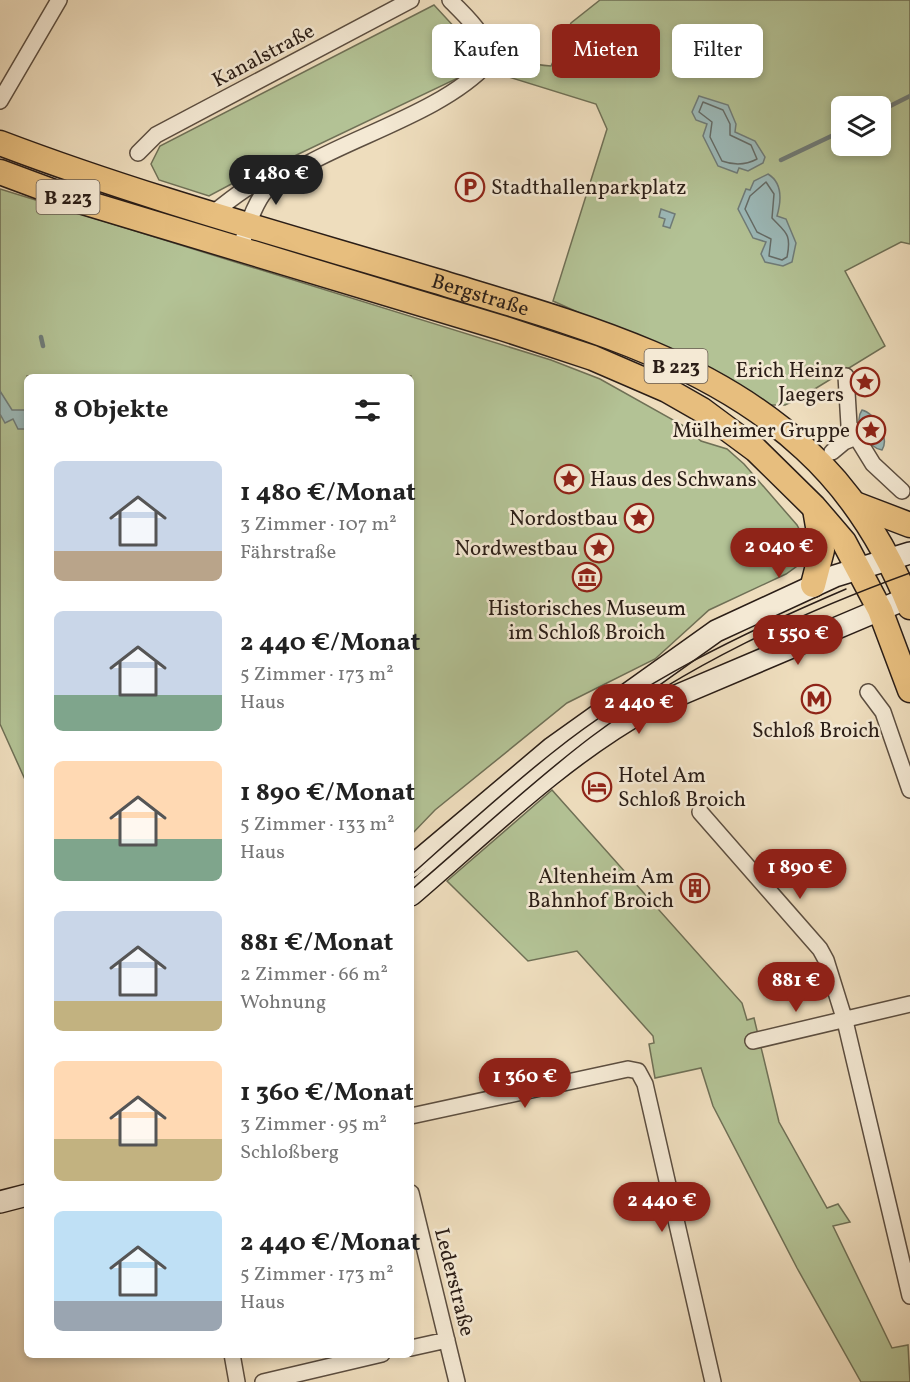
<!DOCTYPE html>
<html lang="de">
<head>
<meta charset="utf-8">
<style>
  body { margin:0; font-family:Vollkorn,serif; background:#f2f2f2; color:#222; height:100vh; display:flex; flex-direction:column; font-size:22px; white-space:nowrap }
  * { box-sizing:border-box; margin:0 }
  p { font-size:20px; color:#767676 }
  .icon { flex:none; width:33px; height:33px; fill:none; stroke:currentColor; stroke-width:2; stroke-linecap:round; stroke-linejoin:round }
  .map { position:relative; flex:1; overflow:hidden }
  .details { position:absolute; left:24px; top:374px; width:390px; height:984px; display:flex; flex-direction:column; background:#fff; border-radius:9px; box-shadow:0 3px 9px #0003 }
  .details>* { flex:none }
  .hud { position:absolute; left:432px; top:24px; width:387px; height:54px; display:flex; gap:12px }
  .controls { position:absolute; left:831px; top:96px; display:grid; gap:12px }
  .controls a { display:grid; place-items:center; width:60px; height:60px; border-radius:9px; background:#fff; box-shadow:0 3px 9px #0003; font-size:30px }
  .price { position:absolute; translate:-50% -51px; padding:0 14px; border-radius:21px; background:#8f2418; color:#fff; font-size:20px; line-height:39px; filter:drop-shadow(0 2px 3px #0008) }
  .price::after { content:''; position:absolute; left:50%; top:36px; width:18px; height:14px; margin-left:-9px; background:inherit; clip-path:polygon(0 0,100% 0,50% 100%) }
  .price.on { background:#222; color:#fff }
  ul { padding:0; list-style:none }
  li { display:flex; align-items:center; gap:18px; height:150px; padding:0 30px }
  li span { display:grid; place-items:center; flex:none; width:168px; height:120px; border-radius:9px; color:#555 }
  li>.icon { margin-inline-start:auto }
  span .icon { width:72px; height:72px; fill:#fffc; stroke-width:1 }
  li b { font-size:26px }
  h2 { display:flex; justify-content:space-between; align-items:center; height:72px; padding:0 30px; font-size:26px }
  .chip { padding:0 21px; border-radius:9px; background:#fff; box-shadow:0 3px 9px #0003; font-size:21px; line-height:54px }
  .chip.on { background:#8f2418; color:#fff }
  .map>svg:first-child { display:block }
</style>
</head>
<body>
<div class="map">
<svg width="910" height="1382" viewBox="0 0 910 1382">
  <rect width="100%" height="100%" fill="#eeddbd"/>
  <filter id="stains"><feTurbulence type="fractalNoise" baseFrequency=".00333" numOctaves="4"/><feColorMatrix values="0 0 0 0 .2 0 0 0 0 .09 0 0 0 0 .02 0 0 0 .5 -.17"/></filter>
  <radialGradient id="worn" r=".72"><stop offset=".6" stop-color="#630" stop-opacity="0"/><stop offset="1" stop-color="#630" stop-opacity=".3"/></radialGradient>
  <!-- green -->
  <path fill="#b3c295" stroke="#6f7056" stroke-width="1.5" fill-rule="evenodd" d="M600,0H910V244L901,242L845,271L885,346L800,398L785,405H767L700,367L553,301L607,129L596,104L496,73L509,46C523,61 531,65 551,66L571,23ZM842,106H880V146H842Z
    M434,5L471,45L473,58L458,78L284,161L252,173L209,196L159,180L151,164L160,146Z
    M0,189L551,360L600,379L684,426L701,441L727,449L744,464L797,525L808,546L805,556L800,564L786,574L709,610L655,659L567,703L435,810L411,835V376H27V784L0,724Z
    M552,790L742,1003L747,1020L754,1018L779,1122L827,1208L838,1204L850,1222L833,1226L892,1348L908,1345L910,1382H861L797,1268L713,1106L701,1068L655,1078L649,1044L654,1043L653,1036L577,951L528,961L447,881Z"/>
  <!-- water -->
  <path fill="#9cbaba" stroke="#6f7c79" stroke-width="1.5" d="M699,96L728,105L736,124L735,132L755,141L765,157L763,163L748,171L739,168L737,173L718,166L703,136L707,124L696,120L692,112Z
    M768,174C783,183 781,202 777,216L786,219L796,243L792,262L783,266L765,262L761,254L766,242L753,238L738,209L746,189L750,190L754,181Z
    M661,209L675,214L670,228L663,226L665,219L659,217Z
    M0,391L12,410H27V429H18L13,419L5,423L0,414Z
    M862,410C875,413 890,438 882,450C867,447 853,423 862,410Z"/>
  <g fill="none" stroke-linecap="round" stroke-linejoin="round">
    <!-- shore -->
    <path stroke="#646c68" stroke-width="1.5" d="M703,102L723,110L730,124V135L751,145L757,159C746,165 733,165 722,161L710,137L712,122L699,112Z
      M766,182L774,194L772,218C785,232 792,233 787,257L782,260L769,256L771,239L757,232L745,209L750,196Z"/>
    <!-- stream -->
    <path stroke="#6f7c79" stroke-width="4.5" d="M880,111L910,96
      M781,160L842,131
      M41,337L43,346"/>
    <!-- street casing -->
    <g stroke="#5c4e40" stroke-width="18">
      <path id="street" d="M0,101L59,0
        M138,153L156,135L411,0
        M213,213C233,198 254,179 280,174
        M240,248C247,230 253,205 266,190C277,178 296,171 309,163C364,133 447,108 488,63C489,35 468,19 450,0
        M846,376L849,425L873,464L902,491
        M832,452L844,442L856,437
        M868,692L883,712L910,790
        M700,812L820,949L826,960L845,1021L910,1296
        M753,1041L910,1004
        M411,1116L628,1069L638,1071L645,1084L713,1382
        M411,1193L457,1382
        M411,1348L447,1340
        M232,1354L237,1382
        M263,1382L382,1354"/>
    </g>
    <!-- secondary casing -->
    <g stroke="#2b1e17" stroke-width="24">
      <path id="secondary" d="M411,867L552,748L716,631L835,576L910,553
        M411,895C487,830 560,757 648,708L910,597
        M0,1202L27,1195"/>
    </g>
    <!-- primary casing -->
    <g stroke="#2b1e17" stroke-width="27">
      <g id="primary">
        <path id="s1" d="M0,143C142,197 290,237 436,281C562,320 706,356 805,449C853,493 886,547 910,607"/>
        <path d="M0,172L70,198L502,328L593,358L667,390L702,410L756,450L814,507L844,542L880,610L910,690"/>
        <path d="M855,504L910,525"/>
        <path d="M813,585L822,550L815,509"/>
      </g>
    </g>
    <!-- street -->
    <use href="#street" stroke="#f4e9d4" stroke-width="15"/>
    <!-- secondary -->
    <use href="#secondary" stroke="#f4e9d4" stroke-width="21"/>
    <!-- primary -->
    <use href="#primary" stroke="#e7be7e" stroke-width="24"/>
    <!-- tram -->
    <path stroke="#2b1e17" stroke-width="1.5" d="M411,875C457,834 504,791 552,753C640,682 743,633 846,589
      M411,890C471,839 529,784 591,737C687,665 798,614 910,573"/>
  </g>
  <!-- icons -->
  <defs>
    <g id="parking-ring" transform="scale(1.5)"><circle r="9.5" fill="#f4e9d4" stroke="#8f2418" stroke-width="1.5"/><path d="M-3.5-5.5H1a3.5 3.5 0 0 1 0 7H-1V5.5H-3.5ZM-1-3.4V-.6H.8a1.4 1.4 0 0 0 0-2.8Z" fill="#8f2418"/></g>
    <g id="sight-ring" transform="scale(1.5)"><circle r="9.5" fill="#f4e9d4" stroke="#8f2418" stroke-width="1.5"/><path d="M0-6L1.8-2.2L6-1.7L2.9 1.2L3.7 5.4L0 3.3L-3.7 5.4L-2.9 1.2L-6-1.7L-1.8-2.2Z" fill="#8f2418"/></g>
    <g id="museum-ring" transform="scale(1.5)"><circle r="9.5" fill="#f4e9d4" stroke="#8f2418" stroke-width="1.5"/><path d="M0-6L6-3V-2H-6V-3ZM-5-1h2V3h-2ZM-1-1h2V3h-2ZM3-1h2V3H3ZM-6 4H6V6H-6Z" fill="#8f2418"/></g>
    <g id="metro-ring" transform="scale(1.5)"><circle r="9.5" fill="#f4e9d4" stroke="#8f2418" stroke-width="1.5"/><path d="M-5.5 5V-5H-3L0 0L3-5H5.5V5H3V-.5L0 4L-3-.5V5Z" fill="#8f2418"/></g>
    <g id="hotel-ring" transform="scale(1.5)"><circle r="9.5" fill="#f4e9d4" stroke="#8f2418" stroke-width="1.5"/><path d="M-6-4.5h1.5V1H6V5H4.5V3h-9V5H-6ZM-4 0a1.8 1.8 0 1 1 3.6 0ZM.5 0V-2.5h3Q6-2.5 6 0Z" fill="#8f2418"/></g>
    <g id="building-ring" transform="scale(1.5)"><circle r="9.5" fill="#f4e9d4" stroke="#8f2418" stroke-width="1.5"/><path d="M-4-6H4V6H1V3H-1V6H-4ZM-2.5-4.3h1.7v1.8h-1.7ZM.8-4.3h1.7v1.8H.8ZM-2.5-1h1.7V.8h-1.7ZM.8-1h1.7V.8H.8Z" fill="#8f2418"/></g>
  </defs>
  <g fill-rule="evenodd">
    <use href="#parking-ring" x="470" y="187"/>
    <use href="#sight-ring" x="865" y="382"/>
    <use href="#sight-ring" x="871" y="430"/>
    <use href="#sight-ring" x="569" y="479"/>
    <use href="#sight-ring" x="639" y="518"/>
    <use href="#sight-ring" x="599" y="548"/>
    <use href="#museum-ring" x="587" y="577"/>
    <use href="#metro-ring" x="816" y="699"/>
    <use href="#hotel-ring" x="597" y="787"/>
    <use href="#building-ring" x="695" y="888"/>
  </g>
  <g text-anchor="middle" stroke-width="5" stroke-linejoin="round" paint-order="stroke">
    <!-- shield labels -->
    <g fill="#f4e9d4" stroke="#675b50" stroke-width="1.5">
      <rect x="36.5" y="180" width="63" height="34" rx="4.5"/>
      <rect x="644.5" y="349" width="63" height="34" rx="4.5"/>
    </g>
    <g font-size="20" font-weight="bold" fill="#2b1e17">
      <text x="68" y="204">B 223</text>
      <text x="676" y="373">B 223</text>
    </g>
    <!-- street labels -->
    <g font-size="21" fill="#2b1e17" stroke="#f4e9d4">
      <text transform="translate(263 55) rotate(-28)" y="7">Kanalstraße</text>
      <text dy="7" stroke="none"><textPath href="#s1" startOffset="504">Bergstraße</textPath></text>
      <text transform="translate(455 1282) rotate(76)" y="7">Lederstraße</text>
    </g>
    <!-- poi labels -->
    <g font-size="21" fill="#2b1e17" stroke="#f4e9d4" text-anchor="end">
      <text x="491" y="194" text-anchor="start">Stadthallenparkplatz</text>
      <text x="844" y="377">Erich Heinz<tspan x="844" dy="24">Jaegers</tspan></text>
      <text x="850" y="437">Mülheimer Gruppe</text>
      <text x="590" y="486" text-anchor="start">Haus des Schwans</text>
      <text x="618" y="525">Nordostbau</text>
      <text x="578" y="555">Nordwestbau</text>
      <text x="587" y="615" text-anchor="middle">Historisches Museum<tspan x="587" dy="24">im Schloß Broich</tspan></text>
      <text x="816" y="737" text-anchor="middle">Schloß Broich</text>
      <text x="618" y="782" text-anchor="start">Hotel Am<tspan x="618" dy="24">Schloß Broich</tspan></text>
      <text x="674" y="883">Altenheim Am<tspan x="674" dy="24">Bahnhof Broich</tspan></text>
    </g>
  </g>
  <rect width="100%" height="100%" filter="url(#stains)"/>
  <rect width="100%" height="100%" fill="url(#worn)"/>
</svg>
<div class="controls">
<a><svg class="icon" aria-label="layers" viewBox="0 0 24 24"><path d="M12 4l9 5-9 5-9-5zM3 14l9 5 9-5"/></svg></a>
</div>
<b class="price on" style="left:276px;top:206px">1 480 €</b>
<b class="price" style="left:779px;top:579px">2 040 €</b>
<b class="price" style="left:798px;top:666px">1 550 €</b>
<b class="price" style="left:639px;top:735px">2 440 €</b>
<b class="price" style="left:800px;top:900px">1 890 €</b>
<b class="price" style="left:796px;top:1013px">881 €</b>
<b class="price" style="left:525px;top:1109px">1 360 €</b>
<b class="price" style="left:662px;top:1233px">2 440 €</b>
<div class="hud">
<a class="chip">Kaufen</a>
<a class="chip on">Mieten</a>
<a class="chip">Filter</a>
</div>
<section class="details">
<h2>8 Objekte<svg class="icon" aria-label="filters" viewBox="0 0 24 24"><path d="M4 7h16M4 17h16"/><circle cx="9" cy="7" r="2"/><circle cx="15" cy="17" r="2"/></svg></h2>
<ul>
<li><span style="background:linear-gradient(#c9d6e8 75%,#b9a48a 0)"><svg class="icon" aria-label="home" viewBox="0 0 24 24"><path d="M3 11l9-7 9 7M6 9v11h12V9"/></svg></span><div><b>1 480 €/Monat</b><p>3 Zimmer · 107 m²</p><p>Fährstraße</p></div></li>
<li><span style="background:linear-gradient(#c9d6e8 70%,#7fa58c 0)"><svg class="icon" aria-label="home" viewBox="0 0 24 24"><path d="M3 11l9-7 9 7M6 9v11h12V9"/></svg></span><div><b>2 440 €/Monat</b><p>5 Zimmer · 173 m²</p><p>Haus</p></div></li>
<li><span style="background:linear-gradient(#ffd9b3 65%,#7fa58c 0)"><svg class="icon" aria-label="home" viewBox="0 0 24 24"><path d="M3 11l9-7 9 7M6 9v11h12V9"/></svg></span><div><b>1 890 €/Monat</b><p>5 Zimmer · 133 m²</p><p>Haus</p></div></li>
<li><span style="background:linear-gradient(#c9d6e8 75%,#c2b280 0)"><svg class="icon" aria-label="home" viewBox="0 0 24 24"><path d="M3 11l9-7 9 7M6 9v11h12V9"/></svg></span><div><b>881 €/Monat</b><p>2 Zimmer · 66 m²</p><p>Wohnung</p></div></li>
<li><span style="background:linear-gradient(#ffd9b3 65%,#c2b280 0)"><svg class="icon" aria-label="home" viewBox="0 0 24 24"><path d="M3 11l9-7 9 7M6 9v11h12V9"/></svg></span><div><b>1 360 €/Monat</b><p>3 Zimmer · 95 m²</p><p>Schloßberg</p></div></li>
<li><span style="background:linear-gradient(#bfe0f5 75%,#9aa5b1 0)"><svg class="icon" aria-label="home" viewBox="0 0 24 24"><path d="M3 11l9-7 9 7M6 9v11h12V9"/></svg></span><div><b>2 440 €/Monat</b><p>5 Zimmer · 173 m²</p><p>Haus</p></div></li>
</ul>
</section>
</div>
</body>
</html>
